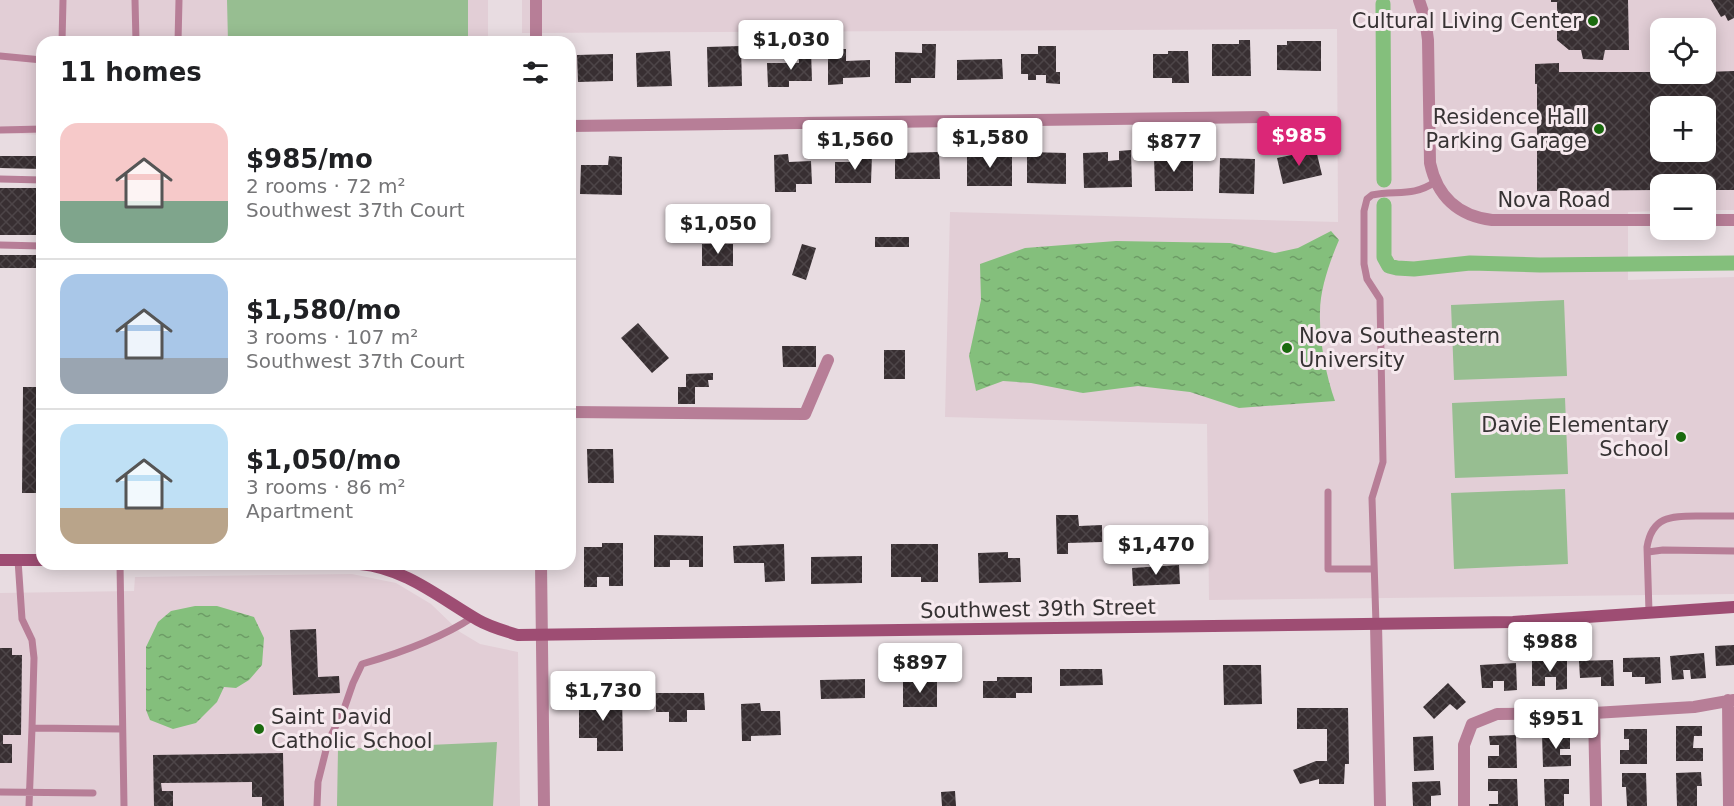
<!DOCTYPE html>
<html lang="en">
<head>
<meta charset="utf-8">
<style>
  body { margin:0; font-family:"DejaVu Sans",sans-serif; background:#f6f6f6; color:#202124; height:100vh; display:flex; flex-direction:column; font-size:22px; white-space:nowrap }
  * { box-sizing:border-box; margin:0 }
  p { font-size:20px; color:#757577 }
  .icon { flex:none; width:33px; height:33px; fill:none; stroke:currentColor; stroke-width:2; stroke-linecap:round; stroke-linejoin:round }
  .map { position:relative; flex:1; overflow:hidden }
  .drawer { position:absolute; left:36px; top:36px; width:540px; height:534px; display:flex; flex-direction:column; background:#fff; border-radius:18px; box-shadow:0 3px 15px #0003 }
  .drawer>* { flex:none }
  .controls { position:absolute; left:1650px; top:18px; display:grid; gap:12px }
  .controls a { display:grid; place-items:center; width:66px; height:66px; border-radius:12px; background:#fff; box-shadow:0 3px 15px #0003; font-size:30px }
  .price { position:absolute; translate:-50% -51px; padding:0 14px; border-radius:6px; background:#fff; color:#222; font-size:20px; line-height:39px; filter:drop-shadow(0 2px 3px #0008) }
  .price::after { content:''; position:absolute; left:50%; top:36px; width:18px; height:14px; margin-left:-9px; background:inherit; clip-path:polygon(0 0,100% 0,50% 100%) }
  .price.current { background:#db2777; color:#fff }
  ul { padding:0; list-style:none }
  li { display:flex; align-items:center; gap:18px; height:150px; padding:0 24px }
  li+li { border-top:2px solid #e0e0e0 }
  li span { display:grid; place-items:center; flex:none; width:168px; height:120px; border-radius:18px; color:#555 }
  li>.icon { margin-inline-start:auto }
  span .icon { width:72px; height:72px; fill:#fffc; stroke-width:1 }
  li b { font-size:26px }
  h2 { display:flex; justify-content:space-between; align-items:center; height:72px; padding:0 24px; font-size:26px }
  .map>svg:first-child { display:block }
</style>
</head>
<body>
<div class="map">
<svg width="1734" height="806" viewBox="0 0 1734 806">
  <defs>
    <pattern id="water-ripples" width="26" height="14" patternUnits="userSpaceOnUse" patternTransform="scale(1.5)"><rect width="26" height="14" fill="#84bf7c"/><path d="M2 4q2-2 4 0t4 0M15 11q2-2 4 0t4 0" fill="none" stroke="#6d9c66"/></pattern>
    <pattern id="building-cross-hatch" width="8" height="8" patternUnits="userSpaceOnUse" patternTransform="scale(1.5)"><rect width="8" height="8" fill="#382f32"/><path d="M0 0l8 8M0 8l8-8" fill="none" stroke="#4d4548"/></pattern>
  </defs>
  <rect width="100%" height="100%" fill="#e8dce1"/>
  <!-- built -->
  <path fill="#e2ced6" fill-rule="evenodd" d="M0,0H488V42H42V135L0,133Z
    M522,0H1734V210H1706V184H1660V211L1628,212V280L1734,277V594L1209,600L1207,424L945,417L950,212L1338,222L1337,29L522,33ZM1660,28H1706V74H1660ZM1660,106H1706V152H1660Z
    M352,574L396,583L431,604L460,632L480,644L518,652L520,806H0V593L134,591L135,577Z"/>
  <!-- pitch -->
  <path fill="#97be91" d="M227,0H468V42H228Z
    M1564,300L1567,376L1454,380L1451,305Z
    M1565,398L1568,474L1455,478L1452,403Z
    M1565,489L1568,564L1454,569L1451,493Z
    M497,742L493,806H337L338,749Z"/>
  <!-- water -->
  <path fill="url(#water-ripples)" d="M1331,231L1339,240C1330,261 1320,289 1320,312C1319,339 1326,376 1335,401L1239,408L1190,392L1138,386L1083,393L1031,383L1003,381L976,391L969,356L981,300L980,264L1025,248L1116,241L1230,243L1275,253L1298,248Z
    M195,606H217L254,617L264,638L262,665L249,680L236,688L224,687L217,702L196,723L173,729L150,720L146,710V647L158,622L171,611Z"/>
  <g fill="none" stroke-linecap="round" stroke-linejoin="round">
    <!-- canal -->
    <path stroke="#84bf7c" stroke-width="15" d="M1383,4L1384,180
      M1384,205V257L1389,266L1397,268L1414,269L1470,263L1540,265L1734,263"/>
  </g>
  <!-- building -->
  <path fill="url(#building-cross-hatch)" fill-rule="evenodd" d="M1551,0H1628L1629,50H1605L1603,60L1583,59L1581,50H1569L1557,40V2H1551Z
    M1711,0H1734V18L1728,21L1725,15L1721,17Z
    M1239,40H1250L1251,76H1212V44H1239Z
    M1287,41H1321V71L1277,70V45H1287Z
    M922,44H936L935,78H911V83H895V52L922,53Z
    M741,46L742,86L708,87L707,47Z
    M1038,46H1056V72H1060V84L1046,83V75H1036V80H1028V74H1021V54H1038Z
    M828,49H846V61L870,60V77L843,78V84L828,85Z
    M799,50H811L812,81H789V87H768L767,63H799Z
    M670,51L672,86L637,87L636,53Z
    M1168,51H1188L1189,83H1172V78H1153V54H1168Z
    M613,54V81L578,82L577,55Z
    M1002,59L1003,79L957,80V60Z
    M1559,63V72H1660V74H1706V72L1734,71V190H1706V184H1660V190L1537,191V84H1535V64ZM1660,106H1706V152H1660Z
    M1131,150L1132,187L1084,188L1083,153L1108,152V161L1119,160V151Z
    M1316,150L1322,175L1283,184L1277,158Z
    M939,152L940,179H895V153Z
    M967,152H1012V186H967Z
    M1027,152L1066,153V184L1027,183Z
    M788,154L789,162L811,161L812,184H796V192H775L774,155Z
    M1193,154V191H1155L1154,155Z
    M856,155H872L871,183H835V162H856Z
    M0,156H42V169L0,168Z
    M609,156L622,157V195L580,194L581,165H608Z
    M1220,158L1255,159L1254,194L1219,193Z
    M0,188H42V235H0Z
    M875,237H909V247H875Z
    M702,244H733V266H702Z
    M802,244L816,248L806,280L792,275Z
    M0,255H42V268H0Z
    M638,323L669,358L652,373L621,338Z
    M782,346H816V367H783Z
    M884,350H905V379H884Z
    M713,373V380H708L709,387H695V404H678V387H686V374Z
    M23,387H42V493H22Z
    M587,449H613L614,483H588Z
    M1056,515H1078L1079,526L1102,525V542L1068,543V554H1057Z
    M654,535L703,536V567H689V560H670V567H654Z
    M602,543H623V586H609V577H597V587H584V547H602Z
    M784,544L785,581L765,582L764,563H734L733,546Z
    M891,544H938V582H921V577H891Z
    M1008,552V558H1020L1021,582L979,583L978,553Z
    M862,556V583L811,584V557Z
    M1179,565L1180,584L1133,586L1132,568Z
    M316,629L318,677L339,676L340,693L293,695L290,630Z
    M1734,645V665L1716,666L1715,646Z
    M0,648H12V655H22L21,735H3V744H12V763H0Z
    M1704,653L1706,678L1691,679L1690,670H1683L1684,679L1672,680L1670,656Z
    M1660,657L1661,683L1645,684V677H1632V672H1623V658Z
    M1532,660H1567V689L1556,690V677H1545V686H1532Z
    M1613,660L1614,686H1601V677L1580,678L1579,661Z
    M1516,663L1517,690L1504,691V681H1493V688H1482L1480,665Z
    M1223,665H1261L1262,704L1224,705Z
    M1060,669H1102L1103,685L1060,686Z
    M997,677H1032V693H1016V698H983V681H997Z
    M865,679V698L821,699L820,680Z
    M903,680H937V707H903Z
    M1448,683L1466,702L1457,710L1450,704L1434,719L1423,707Z
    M656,693H704L705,710H687V722H669V712H656Z
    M622,694L623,751H597V738H579V702H599V695Z
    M760,703L761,711H780L781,735L751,736V741H742L741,704Z
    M1297,708H1348L1349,764H1345L1344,784H1319V779L1300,784L1293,770L1316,761H1327V729H1297Z
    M1676,726H1702V736H1694L1693,748H1703V761H1676Z
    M1624,729H1647V764H1620V750H1629V739H1624Z
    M1542,733H1570V749H1560V755H1571V766L1543,767Z
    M1516,735L1517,768H1488V756H1499V745H1490L1489,736Z
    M1433,736L1434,770L1414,771L1413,737Z
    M283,753L284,806H262V797H252V782L161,783L162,791H173V806H154L153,755Z
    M1701,772L1702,786H1697V806H1677L1676,773Z
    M1622,773H1646L1647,806H1627L1626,787H1622Z
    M1488,779H1517L1518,806H1489V804H1498V791H1488Z
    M1544,779H1569V794H1564V806H1545Z
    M1440,781L1441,795L1431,796V806H1413L1412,782Z
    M955,791L956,806H942L941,792Z"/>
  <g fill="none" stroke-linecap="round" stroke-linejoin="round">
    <!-- lane -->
    <path stroke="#b77e97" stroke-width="7" d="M135,0L136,42
      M62,42L63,0
      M178,42L179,0
      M0,56L42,60
      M0,130L42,129
      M0,179L42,180
      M0,245L42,246
      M1328,492V569H1373
      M1648,552L1663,550L1734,551
      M18,560L22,619L32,640L34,658L32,728L122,729
      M120,564L124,806
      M1649,612L1647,547C1652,517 1670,516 1696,516C1709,516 1721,516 1734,516
      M1376,624L1372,498L1383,462L1380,299L1367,279L1364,264V211L1367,199L1372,195C1396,190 1413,197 1435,182
      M0,792L93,793
      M29,806L32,728
      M317,806L318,782L328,742L344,709L353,683L362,664C400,653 440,639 473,617"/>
    <!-- street -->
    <path stroke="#b77e97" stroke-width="12" d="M536,0V42
      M1419,0L1425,18L1428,40L1430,163C1437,196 1458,216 1492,220H1660
      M570,126L1264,117
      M1706,220H1734
      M570,412L805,414L828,360
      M541,564L544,806
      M1376,624L1380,806
      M1728,700L1729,806
      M1594,713L1596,806
      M1464,806V745L1472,724L1497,714L1594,713L1694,707L1734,700"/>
    <!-- secondary -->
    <path stroke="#9e4d73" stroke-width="12" d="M0,560H42
      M360,564C405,568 440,598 478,620C490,627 505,631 518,635L1513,622L1734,607"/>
  </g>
  <!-- markers -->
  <g fill="#1a6a0e" stroke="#f6e9ee" stroke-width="2">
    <circle cx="1593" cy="21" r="6"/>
    <circle cx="1599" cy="129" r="6"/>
    <circle cx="1287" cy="348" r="6"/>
    <circle cx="1681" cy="437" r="6"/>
    <circle cx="259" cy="729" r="6"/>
  </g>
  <g text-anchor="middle" stroke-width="6" stroke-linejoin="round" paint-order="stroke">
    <!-- poi labels -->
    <g font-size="21" fill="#373334" stroke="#f6e9ee" text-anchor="end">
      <text x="1581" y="28">Cultural Living Center</text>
      <text x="1587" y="124">Residence Hall<tspan x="1587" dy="24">Parking Garage</tspan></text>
      <text x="1299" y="343" text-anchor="start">Nova Southeastern<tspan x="1299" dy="24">University</tspan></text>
      <text x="1669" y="432">Davie Elementary<tspan x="1669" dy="24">School</tspan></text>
      <text x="271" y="724" text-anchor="start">Saint David<tspan x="271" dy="24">Catholic School</tspan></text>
    </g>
    <!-- street labels -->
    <g font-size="21" fill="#373334" stroke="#f6e9ee">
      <text x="1554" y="207">Nova Road</text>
      <text transform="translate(1038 609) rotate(-1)" y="7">Southwest 39th Street</text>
    </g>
  </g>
</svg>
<div class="controls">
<a><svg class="icon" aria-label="locate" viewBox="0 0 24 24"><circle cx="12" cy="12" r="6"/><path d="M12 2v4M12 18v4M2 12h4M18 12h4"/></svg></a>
<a>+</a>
<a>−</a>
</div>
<b class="price" style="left:791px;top:71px">$1,030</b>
<b class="price current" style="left:1299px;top:167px">$985</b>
<b class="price" style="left:990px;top:169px">$1,580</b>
<b class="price" style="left:855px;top:171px">$1,560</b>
<b class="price" style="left:1174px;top:173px">$877</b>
<b class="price" style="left:718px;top:255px">$1,050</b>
<b class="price" style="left:1156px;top:576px">$1,470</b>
<b class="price" style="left:1550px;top:673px">$988</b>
<b class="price" style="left:920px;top:694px">$897</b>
<b class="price" style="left:603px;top:722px">$1,730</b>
<b class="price" style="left:1556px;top:750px">$951</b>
<section class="drawer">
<h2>11 homes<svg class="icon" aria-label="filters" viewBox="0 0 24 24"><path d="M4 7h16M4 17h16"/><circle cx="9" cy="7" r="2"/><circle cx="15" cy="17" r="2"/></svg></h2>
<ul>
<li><span style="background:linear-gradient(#f6c9c9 65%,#7fa58c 0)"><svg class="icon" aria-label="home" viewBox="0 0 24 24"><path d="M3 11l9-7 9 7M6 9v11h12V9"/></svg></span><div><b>$985/mo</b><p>2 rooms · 72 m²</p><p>Southwest 37th Court</p></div></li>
<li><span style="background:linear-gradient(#a9c7e8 70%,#9aa5b1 0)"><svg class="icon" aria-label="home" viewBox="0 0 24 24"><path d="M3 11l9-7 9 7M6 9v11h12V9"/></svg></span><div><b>$1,580/mo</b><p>3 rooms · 107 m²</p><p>Southwest 37th Court</p></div></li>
<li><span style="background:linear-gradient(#bfe0f5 70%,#b9a48a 0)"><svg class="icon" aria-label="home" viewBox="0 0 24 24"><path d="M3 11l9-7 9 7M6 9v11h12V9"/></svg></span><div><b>$1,050/mo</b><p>3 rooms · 86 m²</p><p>Apartment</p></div></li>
</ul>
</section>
</div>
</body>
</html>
